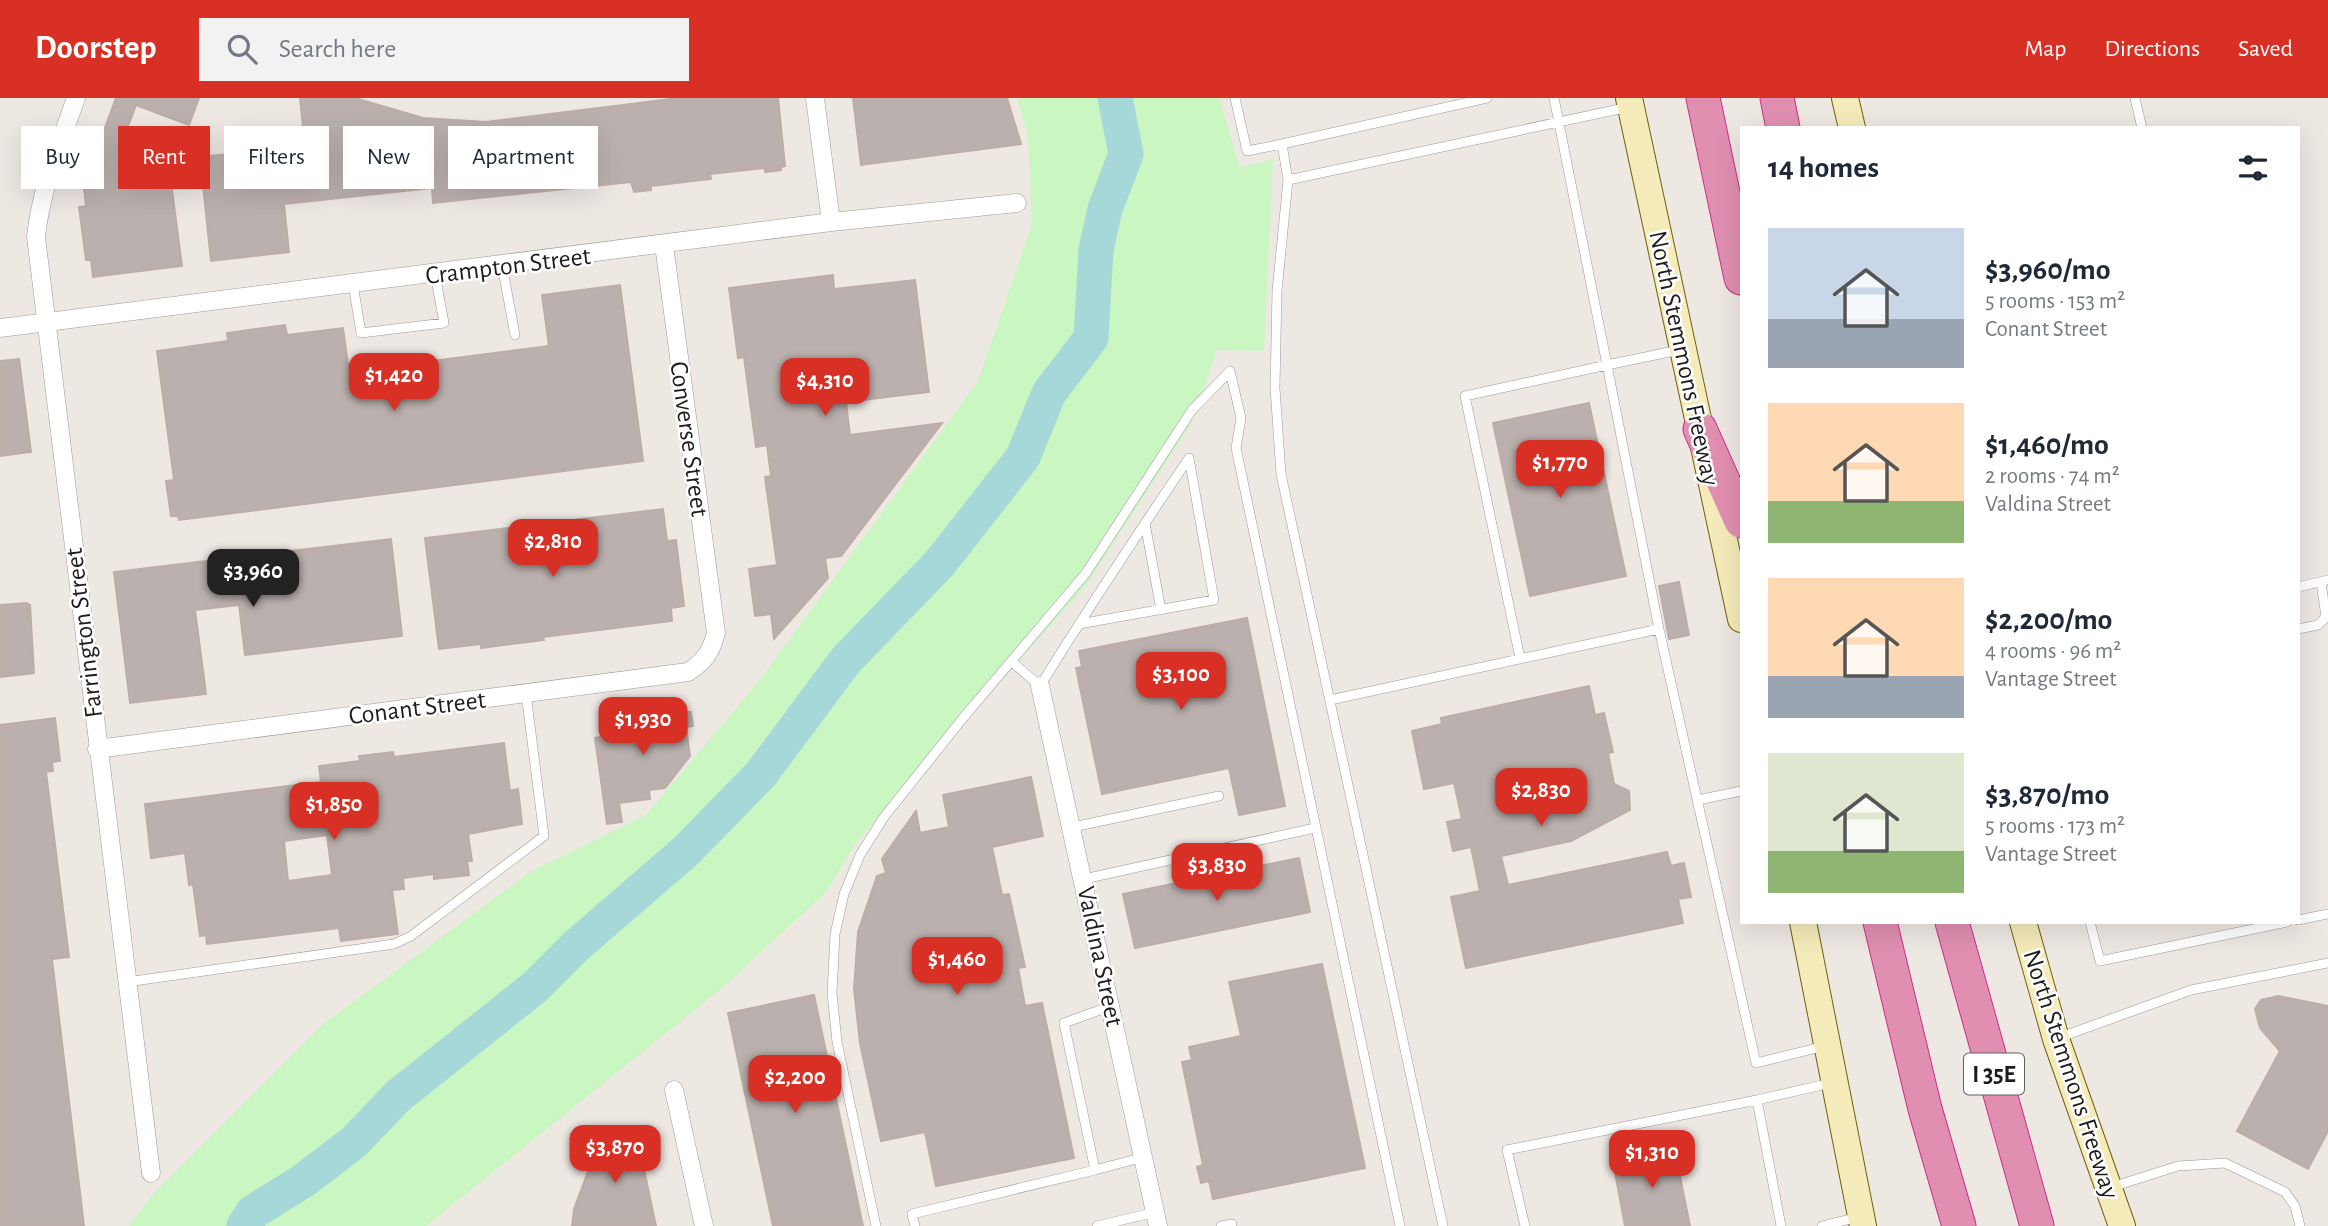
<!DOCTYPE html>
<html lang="en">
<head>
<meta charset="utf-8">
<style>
  body { margin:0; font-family:"Alegreya Sans",sans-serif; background:#f2f2f3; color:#1f2937; height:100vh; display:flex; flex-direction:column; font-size:26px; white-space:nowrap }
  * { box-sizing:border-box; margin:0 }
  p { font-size:23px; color:#747a83 }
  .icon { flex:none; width:38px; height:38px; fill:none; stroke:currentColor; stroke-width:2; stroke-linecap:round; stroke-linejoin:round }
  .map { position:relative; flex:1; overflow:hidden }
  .details { position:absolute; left:1740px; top:28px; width:560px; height:798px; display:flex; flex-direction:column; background:#fff; border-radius:0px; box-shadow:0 7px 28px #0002 }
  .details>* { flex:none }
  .hud { position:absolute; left:21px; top:28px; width:665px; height:63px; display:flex; gap:14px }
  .price { position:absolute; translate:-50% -60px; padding:0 16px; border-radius:14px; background:#d93025; color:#fff; font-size:23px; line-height:46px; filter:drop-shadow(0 2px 4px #0008) }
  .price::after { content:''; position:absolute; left:50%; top:42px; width:21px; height:16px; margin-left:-10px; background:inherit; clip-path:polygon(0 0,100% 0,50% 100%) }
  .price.current { background:#222; color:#fff }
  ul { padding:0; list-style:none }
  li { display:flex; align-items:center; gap:21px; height:175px; padding:0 28px }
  li span { display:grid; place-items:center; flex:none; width:196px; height:140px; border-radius:0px; color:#555 }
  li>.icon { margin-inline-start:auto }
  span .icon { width:84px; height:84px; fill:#fffc; stroke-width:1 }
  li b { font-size:30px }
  h2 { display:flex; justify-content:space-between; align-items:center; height:84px; padding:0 28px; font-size:30px }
  .pill { padding:0 24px; border-radius:0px; background:#fff; box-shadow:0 7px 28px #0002; font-size:24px; line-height:63px }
  .pill.current { background:#d93025; color:#fff }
  header { display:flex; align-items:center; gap:42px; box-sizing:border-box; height:98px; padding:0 35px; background:#d93025; color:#fff }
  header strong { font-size:33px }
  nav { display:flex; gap:38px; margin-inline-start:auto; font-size:24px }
  .search { width:490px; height:63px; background:#f2f2f3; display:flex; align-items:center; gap:18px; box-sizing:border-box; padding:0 24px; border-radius:0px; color:#747a83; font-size:26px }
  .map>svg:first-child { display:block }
</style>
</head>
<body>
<header>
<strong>Doorstep</strong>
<div class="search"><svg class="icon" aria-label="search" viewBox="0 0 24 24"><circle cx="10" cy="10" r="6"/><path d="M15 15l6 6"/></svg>Search here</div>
<nav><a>Map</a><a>Directions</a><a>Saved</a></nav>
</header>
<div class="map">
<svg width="2328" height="1128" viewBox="0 0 2328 1128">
  <rect width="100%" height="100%" fill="#eee8e3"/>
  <!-- park -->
  <path fill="#caf6c2" d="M1017,0H1219L1240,70L1273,61L1264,253L1217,252L1191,326L1085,489L858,742L825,795L721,891L426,1128H129L152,1097L322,927L530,774L646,717L760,582L978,283L1032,126L1028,37Z"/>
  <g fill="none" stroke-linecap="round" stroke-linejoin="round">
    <!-- river -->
    <path stroke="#a6d8d9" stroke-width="35" d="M244,1128L253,1114L303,1083L354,1044L398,998L535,889L576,848L687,752L761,676L846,562L940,465L1023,359L1049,295L1091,240L1096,152L1105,111L1126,56L1115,0"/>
  </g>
  <!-- building -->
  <path fill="#bab0ad" stroke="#beaca7" stroke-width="2" fill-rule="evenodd" d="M116,0H199L189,27L136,7L124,39L148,47L143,62L169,69L182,168L93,179L91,162H86L79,109L86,108L84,91L89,90L87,78Z
    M300,0H355L423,20L486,24L679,0H778L785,68L781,69V72L765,74V70L710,76L711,81L651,88V92L634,94L631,84L433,105L432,90L284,106L289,154L211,163L200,59L305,48Z
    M853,0H1007L1021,46L861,67Z
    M833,177L834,191L915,182L929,294L846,304L850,337L942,325L841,458L825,460L828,480L774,541L771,516L755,518L749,471L777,467L765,379L771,378L767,347L756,349L744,259L738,260L729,190Z
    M620,187L643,363L179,422L178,418H171L166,383L174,382L157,253L228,243L227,235L285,227L287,237L343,230L348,267L408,260L409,266L549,248L542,197Z
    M19,261L31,354L0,358V263Z
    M1589,305L1626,478L1530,498L1493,325Z
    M663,411L667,443L676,442L684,508L671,510L672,523L543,539L544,542L496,548L481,550V546L439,551L425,440Z
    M391,441L402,538L245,557L239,507L195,512L206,596L130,605L114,474Z
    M1679,484L1689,537L1669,541L1659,488Z
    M26,505L30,507L34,575L0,579V507Z
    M1247,520L1285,708L1239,717L1229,670L1102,696L1076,570L1082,569L1079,553Z
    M1589,588L1595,617L1604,615L1613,654L1608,655L1614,686L1629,693L1630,712L1571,743L1501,758L1508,787L1667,754L1671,768L1684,765L1691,799L1678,801L1683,825L1466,870L1451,799L1480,793L1471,749L1453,753L1447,724L1462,721L1454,685L1424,691L1412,633L1442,626L1441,620Z
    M683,606L684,614H691L693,628L686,629L690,658L665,690L649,692L650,701L619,705L622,724L607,726L595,640L640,630L638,612Z
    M55,620L60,663L52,664L53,673L46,674L69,859L52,861L84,1128H0V627Z
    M504,645L510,693L518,691L522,726L468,736L472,763H467L469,777L434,781V776L403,780L404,791L392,792L398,836L341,843L339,830L207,846L206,837L200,838L193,786L189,787L185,755L151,760L145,706L321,684L319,668L360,663L359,658L393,654L394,659ZM327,737L332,777L288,783L284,743Z
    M1031,679L1043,738L992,749L1002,797L1009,796L1025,869L1018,870L1025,908L1042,905L1074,1060L936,1088L925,1034L881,1043L860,945L854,891L858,834L877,778L886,775L882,761L916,713L920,735L949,729L943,697Z
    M1299,760L1310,814L1135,850L1123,796Z
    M1322,866L1365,1070L1213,1101L1209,1083L1201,1085L1197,1069L1203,1067L1182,964L1192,962L1189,949L1241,938L1229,884Z
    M814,897L863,1128H773L728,915Z
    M2278,898L2328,908V1033L2308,1071L2237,1033L2280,953L2260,930L2255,911L2261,902Z
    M635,1029L656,1128H572L574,1111L602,1036Z
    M1674,1049L1690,1128H1625L1613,1064L1626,1062L1625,1059Z"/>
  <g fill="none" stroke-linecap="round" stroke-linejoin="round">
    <!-- service casing -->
    <g stroke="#9a9a9a" stroke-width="10">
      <path id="service" d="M1235,0L1247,53L1282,46L1288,82L1277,193L1275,290L1281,376L1443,1128
        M2135,0L2142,30
        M1282,46L1487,0
        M1288,82L1629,9
        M502,167L515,237
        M353,186L361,235L444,225L435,176
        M1679,252L1607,267L1659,531L1756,965L1825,948
        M1230,273L1241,320L1236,350L1400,1128
        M1145,425L1161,512
        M2298,489L2328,482
        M2298,531L2318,527L2326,519L2321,484
        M1520,560L1465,298L1607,267L1554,0
        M1011,563L1040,588C1088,511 1138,435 1189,360L1214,502L1079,526
        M1330,602L1659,531
        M1698,702L1741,693
        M1073,729L1219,698
        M1084,781L1315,730
        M2298,822L2328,816
        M2090,824L2100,863L2287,824
        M127,884L394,846L411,838L544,738L526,595
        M2058,940L2191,892L2328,865
        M1757,1002L1831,985
        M1095,1072L1144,1059
        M2112,1089L2178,1068L2225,1065L2285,1094L2295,1108L2300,1128
        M876,1128L837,944L832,895L835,836L844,796L860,757L884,719L963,620L1086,475L1192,312L1230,273
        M915,1128L912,1116L1095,1072L1064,925L1111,908
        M1097,1128L1156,1114
        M1221,1128L1232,1126
        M1525,1128L1507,1052L1757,1002L1781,1128
        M1822,1128L1858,1119"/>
    </g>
    <!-- minor casing -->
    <g stroke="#9a9a9a" stroke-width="19">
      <path id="minor" d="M76,0C60,46 41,90 36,139L151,1075
        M815,0L831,124
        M0,230L831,124L1017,105
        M1040,588L1158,1128
        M97,651L688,574C705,563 711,554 716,535L664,147
        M674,992L704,1128"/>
    </g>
    <!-- secondary casing -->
    <g stroke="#6d610b" stroke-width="28">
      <path id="secondary" d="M1629,0L1741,521
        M1845,0L1852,30
        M1803,824L1863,1128
        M2023,824L2056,941L2122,1128"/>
    </g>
    <!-- motorway casing -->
    <g stroke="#cd2f88" stroke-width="35">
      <path id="motorway" d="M1703,0L1741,180
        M1777,0L1783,30
        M1700,331L1741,423
        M1880,824L1925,1011L1959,1128
        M1952,824L2037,1128"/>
    </g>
    <!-- service -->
    <use href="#service" stroke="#fff" stroke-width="9"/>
    <!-- minor -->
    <use href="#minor" stroke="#fff" stroke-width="18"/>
    <!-- secondary -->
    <use href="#secondary" stroke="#f5ebba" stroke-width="26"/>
    <!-- motorway -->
    <use href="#motorway" stroke="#e18fb1" stroke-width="33"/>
  </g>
  <g text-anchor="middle" stroke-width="5" stroke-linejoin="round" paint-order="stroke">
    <!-- shield labels -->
    <rect fill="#fff" stroke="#616161" stroke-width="2" x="1964" y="955.5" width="60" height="41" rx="5"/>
    <g font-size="24" font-weight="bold" fill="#1d1d1d">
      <text x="1994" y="984">I 35E</text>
    </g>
    <!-- street labels -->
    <g font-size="26" fill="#1d1d1d" stroke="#fff">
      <text transform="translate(508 167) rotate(-7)" y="9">Crampton Street</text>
      <text transform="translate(1685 260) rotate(78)" y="9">North Stemmons Freeway</text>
      <text transform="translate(690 341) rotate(82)" y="9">Converse Street</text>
      <text transform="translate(83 535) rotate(-97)" y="9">Farrington Street</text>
      <text transform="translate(417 609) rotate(-7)" y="9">Conant Street</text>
      <text transform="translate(1101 858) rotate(78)" y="9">Valdina Street</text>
      <text transform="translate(2072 976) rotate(72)" y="9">North Stemmons Freeway</text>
    </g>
  </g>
</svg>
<b class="price" style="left:394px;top:315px">$1,420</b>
<b class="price" style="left:825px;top:320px">$4,310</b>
<b class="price" style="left:1560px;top:402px">$1,770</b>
<b class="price" style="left:553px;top:481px">$2,810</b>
<b class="price current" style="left:253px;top:511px">$3,960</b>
<b class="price" style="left:1181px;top:614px">$3,100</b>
<b class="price" style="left:643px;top:659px">$1,930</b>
<b class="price" style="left:1541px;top:730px">$2,830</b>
<b class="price" style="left:334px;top:744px">$1,850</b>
<b class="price" style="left:1217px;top:805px">$3,830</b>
<b class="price" style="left:957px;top:899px">$1,460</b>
<b class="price" style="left:795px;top:1017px">$2,200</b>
<b class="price" style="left:615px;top:1087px">$3,870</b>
<b class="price" style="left:1652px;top:1092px">$1,310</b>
<div class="hud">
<a class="pill">Buy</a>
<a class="pill current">Rent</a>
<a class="pill">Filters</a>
<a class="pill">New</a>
<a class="pill">Apartment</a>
</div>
<section class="details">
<h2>14 homes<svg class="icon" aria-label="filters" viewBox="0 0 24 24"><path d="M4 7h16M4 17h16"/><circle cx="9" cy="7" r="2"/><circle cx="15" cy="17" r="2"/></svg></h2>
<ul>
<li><span style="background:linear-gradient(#c9d6e8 65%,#9aa5b1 0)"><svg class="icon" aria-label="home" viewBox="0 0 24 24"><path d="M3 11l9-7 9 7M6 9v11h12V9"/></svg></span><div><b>$3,960/mo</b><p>5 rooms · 153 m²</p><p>Conant Street</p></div></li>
<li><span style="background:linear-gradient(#ffd9b3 70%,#8fb573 0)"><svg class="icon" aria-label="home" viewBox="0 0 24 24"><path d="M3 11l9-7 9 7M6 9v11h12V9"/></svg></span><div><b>$1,460/mo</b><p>2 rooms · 74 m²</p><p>Valdina Street</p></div></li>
<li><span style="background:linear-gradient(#ffd9b3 70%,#9aa5b1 0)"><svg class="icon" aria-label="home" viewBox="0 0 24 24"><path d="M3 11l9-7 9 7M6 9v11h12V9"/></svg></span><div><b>$2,200/mo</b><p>4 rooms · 96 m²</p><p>Vantage Street</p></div></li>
<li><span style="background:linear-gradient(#dfe7d0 70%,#8fb573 0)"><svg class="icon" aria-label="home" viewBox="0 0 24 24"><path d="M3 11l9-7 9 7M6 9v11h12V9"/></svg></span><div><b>$3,870/mo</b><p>5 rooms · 173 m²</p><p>Vantage Street</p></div></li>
</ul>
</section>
</div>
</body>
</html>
